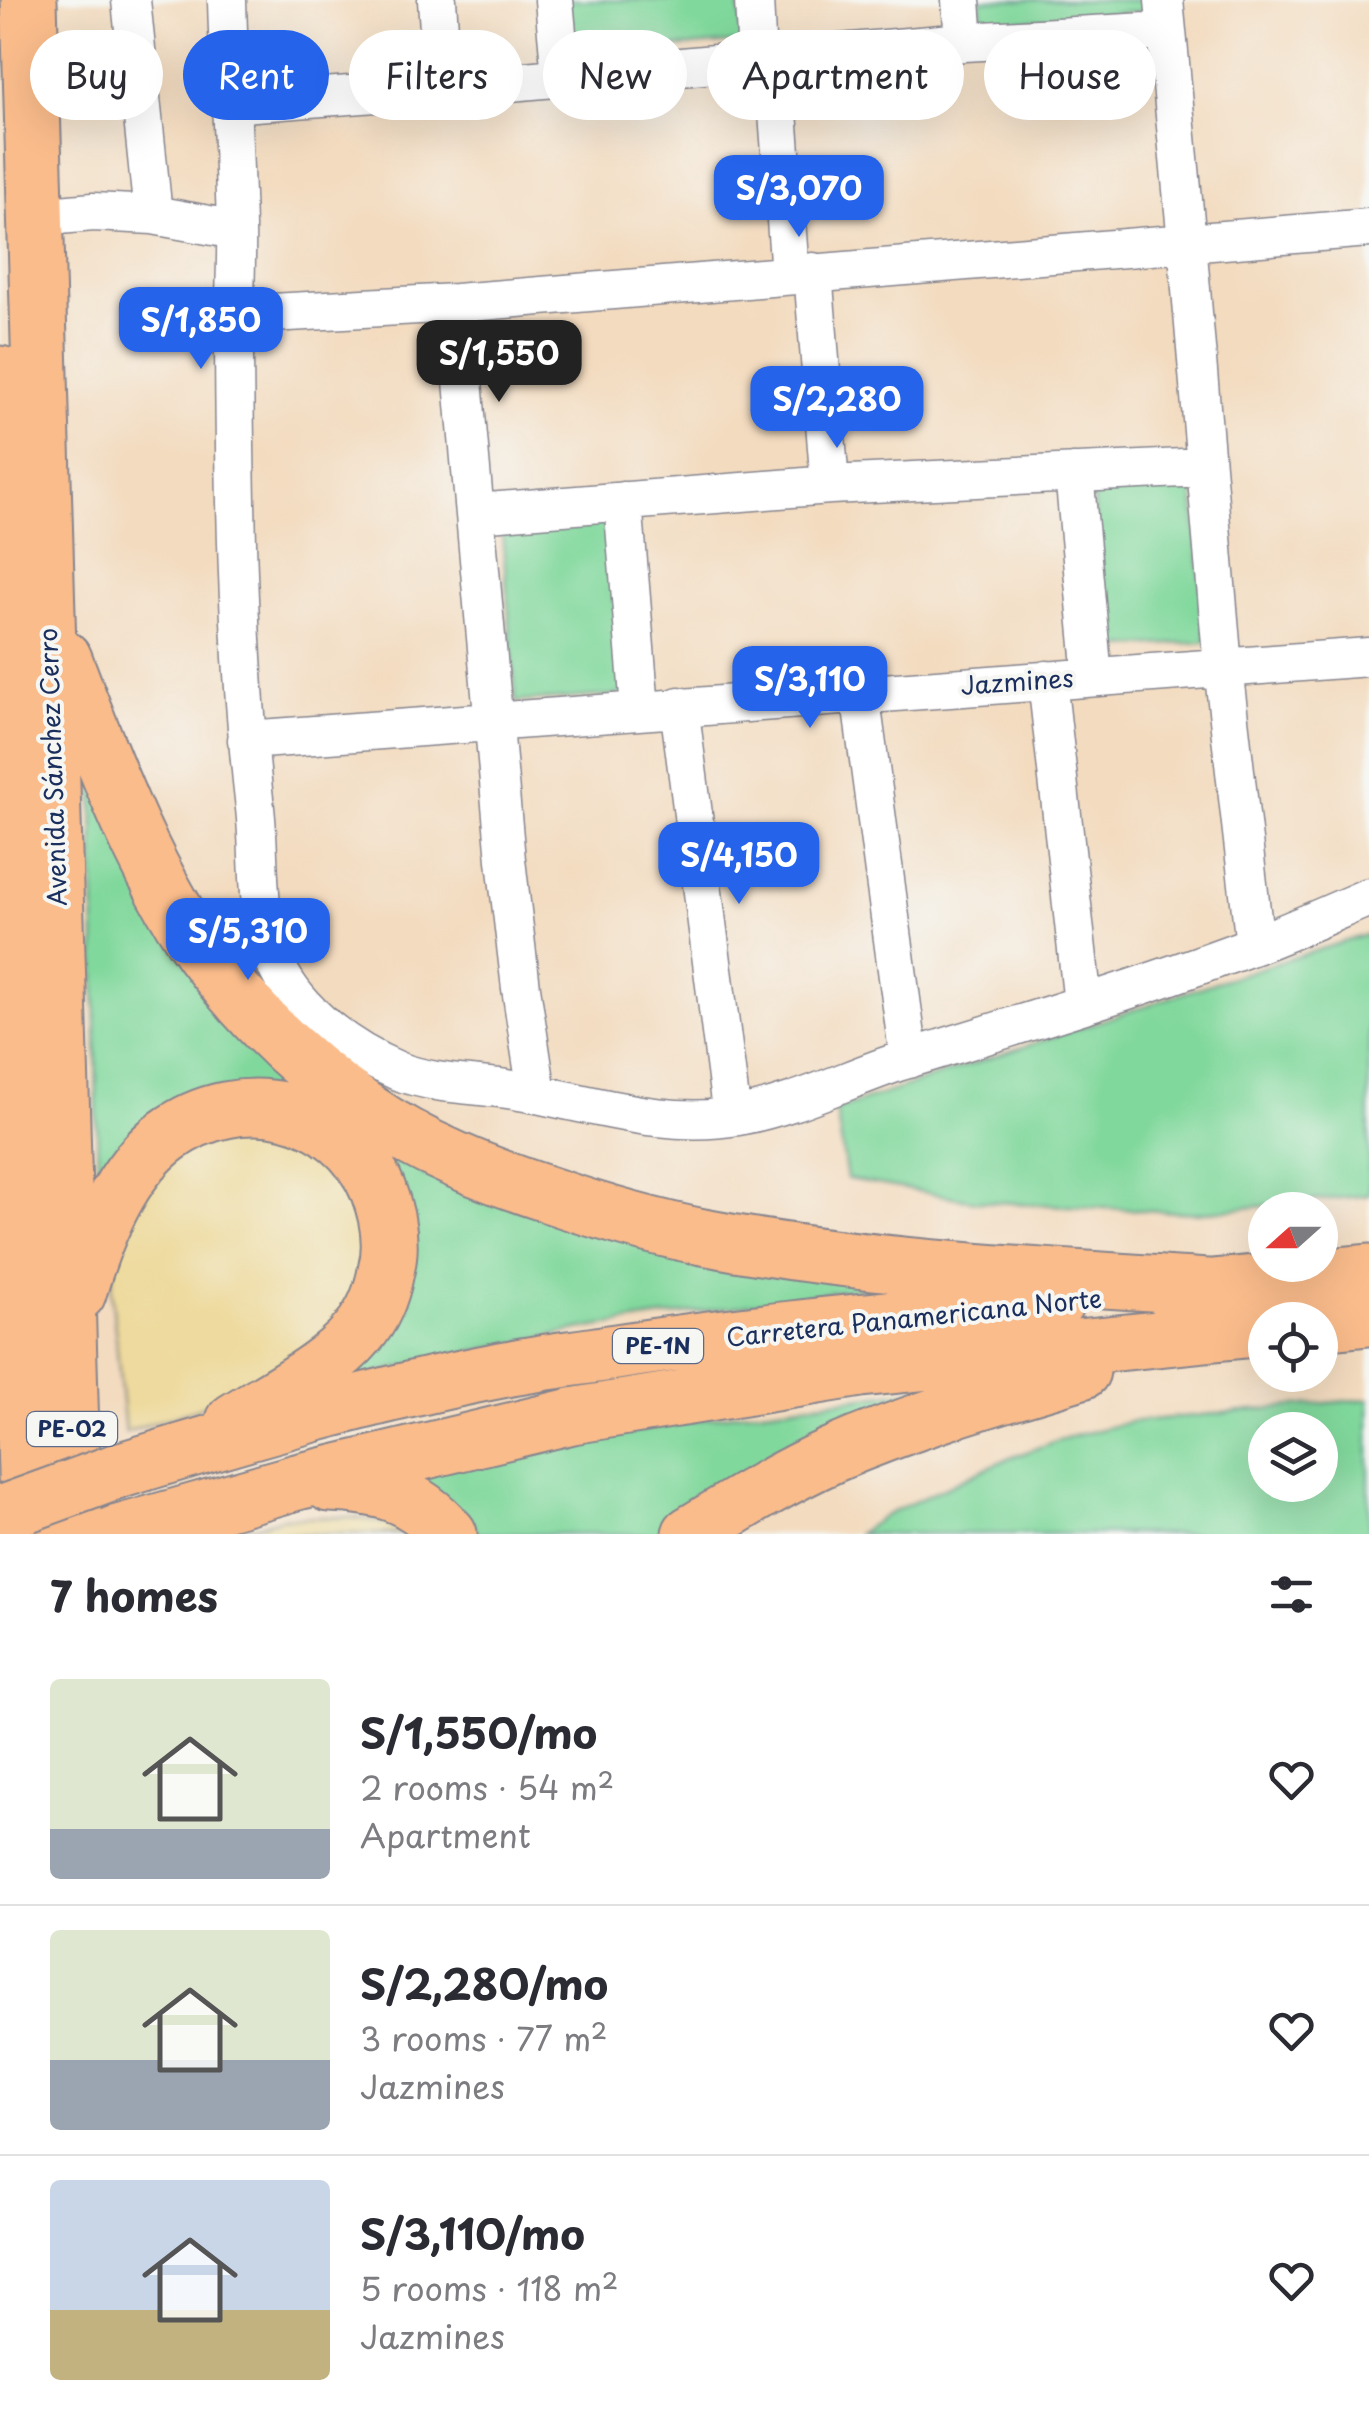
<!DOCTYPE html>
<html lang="en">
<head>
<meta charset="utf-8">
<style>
  body { margin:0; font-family:"Playpen Sans",sans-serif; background:#f2f2f3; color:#2b2b33; height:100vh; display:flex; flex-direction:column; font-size:38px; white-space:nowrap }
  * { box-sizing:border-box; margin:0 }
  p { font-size:32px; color:#7c7c81 }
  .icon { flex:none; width:55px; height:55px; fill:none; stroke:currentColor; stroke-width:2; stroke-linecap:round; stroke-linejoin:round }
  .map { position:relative; height:1534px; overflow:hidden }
  .panel { display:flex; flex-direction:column; background:#fff; flex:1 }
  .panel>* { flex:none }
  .top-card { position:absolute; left:30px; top:30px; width:1310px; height:90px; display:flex; gap:20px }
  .needle { width:65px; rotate:249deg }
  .buttons { position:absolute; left:1248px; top:1192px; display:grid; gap:20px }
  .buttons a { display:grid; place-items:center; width:90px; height:90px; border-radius:50%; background:#fff; box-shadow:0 10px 40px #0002; font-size:50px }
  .price { position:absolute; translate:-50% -85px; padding:0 22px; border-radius:20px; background:#2563eb; color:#fff; font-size:32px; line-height:65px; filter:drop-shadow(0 2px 5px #0008) }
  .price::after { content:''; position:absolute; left:50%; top:60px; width:30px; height:22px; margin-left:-15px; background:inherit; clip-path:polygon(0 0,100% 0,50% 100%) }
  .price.current { background:#222; color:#fff }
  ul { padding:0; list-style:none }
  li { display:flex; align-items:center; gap:30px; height:250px; padding:0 50px }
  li+li { border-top:2px solid #e1e1e2 }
  li span { display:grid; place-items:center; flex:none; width:280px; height:200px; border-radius:10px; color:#555 }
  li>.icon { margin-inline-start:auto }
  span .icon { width:120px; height:120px; fill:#fffc; stroke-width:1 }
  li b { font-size:42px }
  h2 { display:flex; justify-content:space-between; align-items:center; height:120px; padding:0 50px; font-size:42px }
  .pill { padding:0 35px; border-radius:45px; background:#fff; box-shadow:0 10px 40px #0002; font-size:35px; line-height:90px }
  .pill.current { background:#2563eb; color:#fff }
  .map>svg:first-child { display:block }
</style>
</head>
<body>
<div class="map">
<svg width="1369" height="1534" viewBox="0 0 1369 1534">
  <rect width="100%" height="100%" fill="#f6f6f2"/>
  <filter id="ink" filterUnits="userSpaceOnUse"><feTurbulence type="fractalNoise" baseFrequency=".01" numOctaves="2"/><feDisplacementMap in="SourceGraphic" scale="20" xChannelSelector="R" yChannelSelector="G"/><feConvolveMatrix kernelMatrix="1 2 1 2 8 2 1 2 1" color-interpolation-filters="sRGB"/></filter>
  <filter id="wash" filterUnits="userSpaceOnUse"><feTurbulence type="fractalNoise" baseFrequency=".0048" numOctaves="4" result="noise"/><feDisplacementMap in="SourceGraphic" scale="40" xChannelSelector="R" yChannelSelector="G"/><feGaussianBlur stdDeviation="2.25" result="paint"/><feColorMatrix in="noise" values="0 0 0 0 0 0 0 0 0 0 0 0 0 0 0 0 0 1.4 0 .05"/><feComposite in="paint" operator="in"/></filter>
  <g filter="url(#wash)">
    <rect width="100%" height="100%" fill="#f3dbbf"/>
    <!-- green -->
    <path fill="#81d89c" stroke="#4e847d" stroke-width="2.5" fill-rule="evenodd" d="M566,0H739L743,42L571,56Z
      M980,0H1144L1145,11L982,24Z
      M1193,484L1206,642L1104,648L1093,492Z
      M612,521L627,694L516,702L502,531Z
      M93,769L314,1098L98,1205Z
      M1369,934V1195L1196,1213L975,1201L847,1179L836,1110L1216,982Z
      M352,1125L902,1282L588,1328L449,1356L341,1382L386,1341L398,1323L405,1300Z
      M967,1384L664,1534H478L473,1524L388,1476L732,1414Z
      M1369,1399V1534H858L884,1516L995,1464L1058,1440L1129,1422ZM1265,1430H1320V1485H1265Z"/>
    <!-- sand -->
    <path fill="#eeda9e" stroke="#84847e" stroke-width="2.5" d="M262,1120L355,1179L368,1295L258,1389L125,1432L111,1288L120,1231L157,1157Z
      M283,1518C324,1518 374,1512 410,1534H229Z"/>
  </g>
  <g filter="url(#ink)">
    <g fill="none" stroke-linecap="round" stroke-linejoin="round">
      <!-- minor casing -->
      <g stroke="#87858e" stroke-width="41">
        <path id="minor" d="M131,0L153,215
          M227,0C229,75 234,151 236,226C237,266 234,305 234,345C235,500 237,654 255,808C261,861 254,918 277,967C299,1014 351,1051 398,1071C434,1085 476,1084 514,1090C589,1102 661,1129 738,1116C794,1106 847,1079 901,1061C1018,1025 1135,990 1249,947C1290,932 1329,914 1369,897
          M437,0L443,88
          M554,0L561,77
          M754,0L757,59
          M961,0L964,42
          M1164,0L1187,242L1223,667L1255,945
          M774,58L790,274
          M230,104L443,88L964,42L1166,31
          M36,217L93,212L153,215L236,230
          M813,272L830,485
          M456,303L506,860L521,988L537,1094
          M234,315L456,303L1369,228
          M1074,473L1093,677
          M623,501L640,709
          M475,513L830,485L1204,467
          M1047,680L1083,1004
          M860,693L909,1059
          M679,706L732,1117
          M247,740L1369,657"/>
      </g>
      <!-- highway casing -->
      <g stroke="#87858e" stroke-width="59">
        <path id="highway" d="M29,0L74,1534
          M0,374L20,1288L28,1534
          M64,659C102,759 146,880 212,965C255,1021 307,1070 365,1110C421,1149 486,1174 550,1195C600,1212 651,1227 703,1237C869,1269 1039,1275 1208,1287
          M1171,1291L1369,1272
          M78,1293C94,1238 120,1171 167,1136C239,1083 342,1104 378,1190C388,1216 393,1244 386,1271C382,1293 373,1316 358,1333C329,1368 273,1396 234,1421
          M1320,1323L1369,1318
          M121,1470C242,1433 372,1395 496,1371C534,1363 572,1359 609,1353C757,1330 907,1317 1056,1302
          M330,1484C381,1486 414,1494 449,1534
          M115,1534L297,1482L572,1416L861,1369L1265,1328
          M690,1534C736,1506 783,1477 832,1455C913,1420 998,1396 1082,1371"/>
      </g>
      <!-- minor -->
      <use href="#minor" stroke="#fff" stroke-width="38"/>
      <!-- highway -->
      <use href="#highway" stroke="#fabc8b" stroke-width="55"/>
      <!-- highway-bridge casing -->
      <g stroke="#87858e" stroke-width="59" stroke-linecap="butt">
        <path id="highway-bridge" d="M0,1514L121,1470"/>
      </g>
      <!-- highway-bridge -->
      <use href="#highway-bridge" stroke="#fabc8b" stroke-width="55"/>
    </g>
  </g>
  <g text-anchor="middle" stroke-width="8" stroke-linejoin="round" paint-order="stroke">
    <!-- shield labels -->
    <g fill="#f6f6f2" stroke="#5d6b8a" stroke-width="2.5">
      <rect x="613" y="1329" width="90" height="34" rx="8"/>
      <rect x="27" y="1412" width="90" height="34" rx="8"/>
    </g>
    <g font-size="22" font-weight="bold" fill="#1b2f5e">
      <text x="658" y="1354">PE-1N</text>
      <text x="72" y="1437">PE-02</text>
    </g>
    <!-- street labels -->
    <g font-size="25" fill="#1b2f5e" stroke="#f6f6f2">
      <text transform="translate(1017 682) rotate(-4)" y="9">Jazmines</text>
      <text transform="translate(53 767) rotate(-92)" y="9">Avenida Sánchez Cerro</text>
      <text transform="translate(914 1318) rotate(-6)" y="9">Carretera Panamericana Norte</text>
    </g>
  </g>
</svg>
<div class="buttons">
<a><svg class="needle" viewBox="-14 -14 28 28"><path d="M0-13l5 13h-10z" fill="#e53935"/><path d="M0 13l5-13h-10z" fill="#7c7c81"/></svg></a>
<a><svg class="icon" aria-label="locate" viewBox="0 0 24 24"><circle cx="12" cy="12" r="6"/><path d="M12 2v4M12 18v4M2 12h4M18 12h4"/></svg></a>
<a><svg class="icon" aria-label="layers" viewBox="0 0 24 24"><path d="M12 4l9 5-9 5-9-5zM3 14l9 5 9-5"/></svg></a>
</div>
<b class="price" style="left:799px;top:240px">S/3,070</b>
<b class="price" style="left:201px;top:372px">S/1,850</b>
<b class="price current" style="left:499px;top:405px">S/1,550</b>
<b class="price" style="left:837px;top:451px">S/2,280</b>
<b class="price" style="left:810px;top:731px">S/3,110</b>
<b class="price" style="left:739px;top:907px">S/4,150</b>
<b class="price" style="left:248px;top:983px">S/5,310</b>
<div class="top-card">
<a class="pill">Buy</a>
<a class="pill current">Rent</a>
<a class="pill">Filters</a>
<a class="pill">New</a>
<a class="pill">Apartment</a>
<a class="pill">House</a>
</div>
</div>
<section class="panel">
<h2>7 homes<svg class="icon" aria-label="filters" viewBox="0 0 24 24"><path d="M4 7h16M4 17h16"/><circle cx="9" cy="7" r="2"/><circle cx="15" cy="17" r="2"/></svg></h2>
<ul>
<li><span style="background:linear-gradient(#dfe7d0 75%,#9aa5b1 0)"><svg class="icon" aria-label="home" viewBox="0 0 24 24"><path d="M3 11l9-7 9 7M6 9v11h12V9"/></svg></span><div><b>S/1,550/mo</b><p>2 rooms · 54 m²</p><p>Apartment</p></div><svg class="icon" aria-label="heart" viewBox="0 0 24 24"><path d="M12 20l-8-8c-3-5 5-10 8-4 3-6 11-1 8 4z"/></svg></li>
<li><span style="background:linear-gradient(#dfe7d0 65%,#9aa5b1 0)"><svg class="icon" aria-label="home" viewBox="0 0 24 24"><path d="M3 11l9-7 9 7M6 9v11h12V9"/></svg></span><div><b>S/2,280/mo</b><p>3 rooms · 77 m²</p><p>Jazmines</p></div><svg class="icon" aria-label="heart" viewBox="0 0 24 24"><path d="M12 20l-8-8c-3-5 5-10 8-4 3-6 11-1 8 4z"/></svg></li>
<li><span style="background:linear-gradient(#c9d6e8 65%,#c2b280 0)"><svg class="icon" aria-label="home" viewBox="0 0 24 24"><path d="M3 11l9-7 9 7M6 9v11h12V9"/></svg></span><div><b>S/3,110/mo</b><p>5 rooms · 118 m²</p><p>Jazmines</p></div><svg class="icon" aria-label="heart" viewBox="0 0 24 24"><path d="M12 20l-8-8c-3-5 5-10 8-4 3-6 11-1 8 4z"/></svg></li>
</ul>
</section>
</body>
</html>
